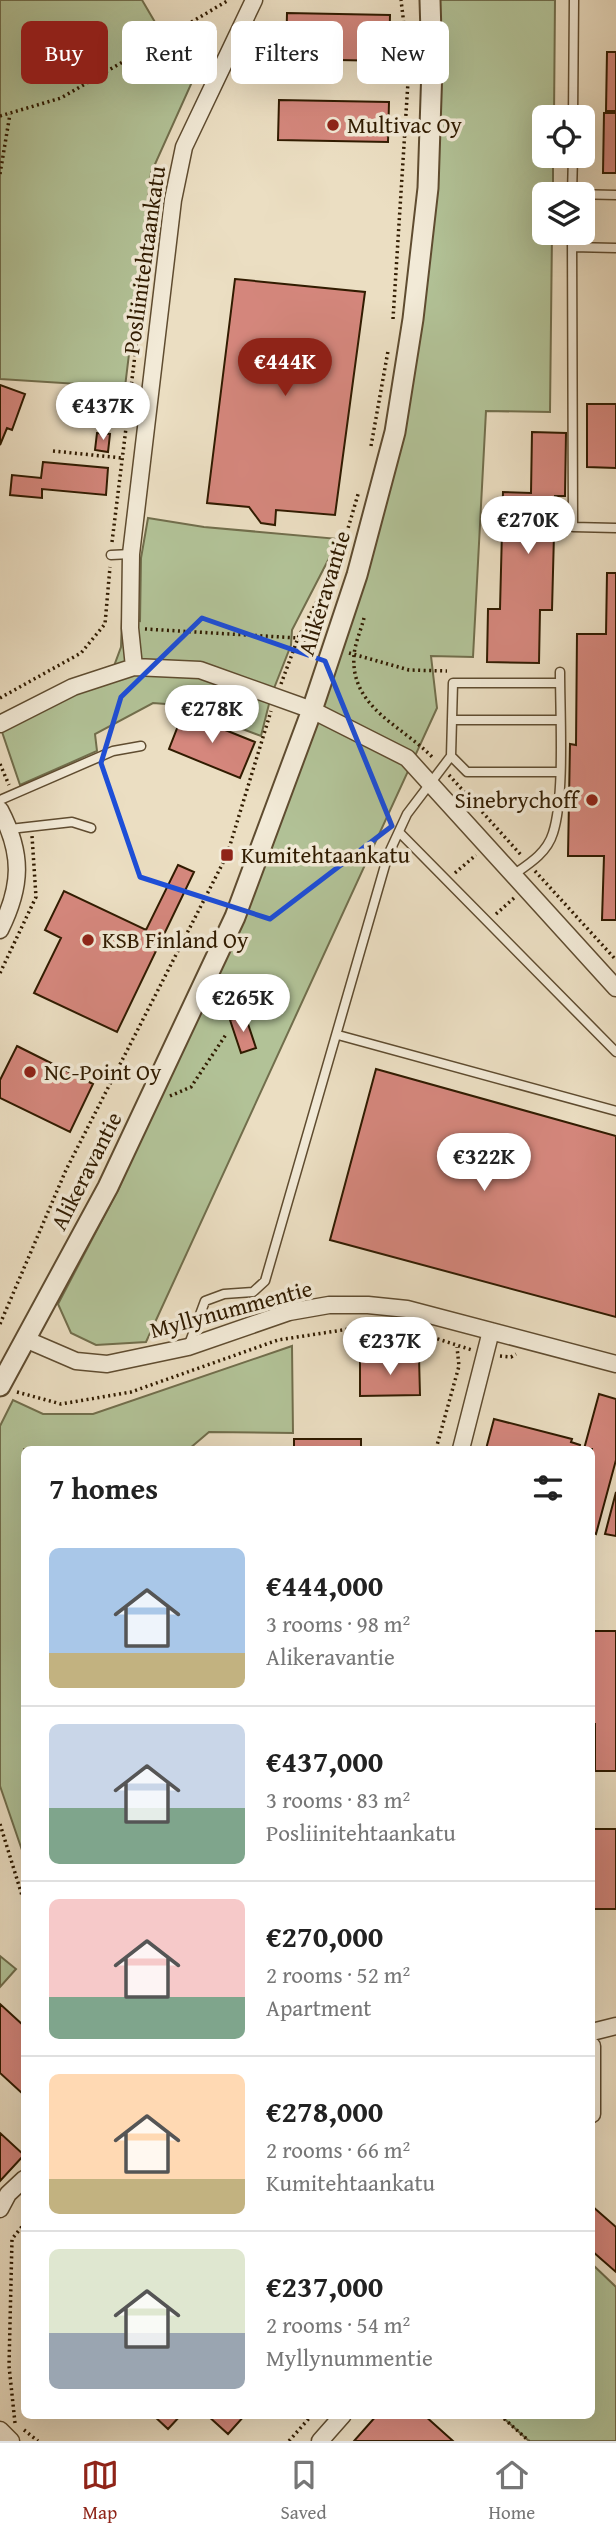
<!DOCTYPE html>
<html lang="en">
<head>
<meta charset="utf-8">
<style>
  body { margin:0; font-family:"Gentium Book Plus",serif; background:#f2f2f2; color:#222; height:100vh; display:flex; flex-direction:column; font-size:26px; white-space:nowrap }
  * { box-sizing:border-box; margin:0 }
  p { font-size:23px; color:#767676 }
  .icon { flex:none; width:38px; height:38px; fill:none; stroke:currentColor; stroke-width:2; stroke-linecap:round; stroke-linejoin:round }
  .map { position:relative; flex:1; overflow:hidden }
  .side { position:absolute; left:21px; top:1446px; width:574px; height:973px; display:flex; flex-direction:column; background:#fff; border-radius:10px; box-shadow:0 7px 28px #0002 }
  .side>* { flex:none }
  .banner { position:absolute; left:21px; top:21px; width:574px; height:63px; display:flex; gap:14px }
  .tools { position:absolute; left:532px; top:105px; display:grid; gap:14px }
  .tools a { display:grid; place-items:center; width:63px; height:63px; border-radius:10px; background:#fff; box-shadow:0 7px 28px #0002; font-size:35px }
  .price { position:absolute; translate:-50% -60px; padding:0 16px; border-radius:24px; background:#fff; color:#222; font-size:23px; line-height:46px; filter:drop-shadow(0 2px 4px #0008) }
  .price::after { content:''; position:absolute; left:50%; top:42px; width:21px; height:16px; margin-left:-10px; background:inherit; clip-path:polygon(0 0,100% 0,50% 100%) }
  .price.on { background:#8f2418; color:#fff }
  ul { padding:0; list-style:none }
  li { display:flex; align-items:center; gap:21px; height:175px; padding:0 28px }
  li+li { border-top:2px solid #e0e0e0 }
  li span { display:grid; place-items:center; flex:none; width:196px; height:140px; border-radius:10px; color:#555 }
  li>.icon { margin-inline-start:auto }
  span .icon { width:84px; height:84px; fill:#fffc; stroke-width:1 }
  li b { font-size:30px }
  h2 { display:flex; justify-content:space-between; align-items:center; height:84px; padding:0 28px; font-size:30px }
  .pill { padding:0 24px; border-radius:10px; background:#fff; box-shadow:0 7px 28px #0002; font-size:24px; line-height:63px }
  .pill.on { background:#8f2418; color:#fff }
  .dock { display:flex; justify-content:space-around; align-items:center; height:98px; border-top:2px solid #e0e0e0; background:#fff; font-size:19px; color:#767676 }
  .dock a { display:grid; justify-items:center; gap:4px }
  .dock .on { color:#8f2418 }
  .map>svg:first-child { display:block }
</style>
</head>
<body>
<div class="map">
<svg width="616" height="2441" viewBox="0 0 616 2441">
  <rect width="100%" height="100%" fill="#ebdec2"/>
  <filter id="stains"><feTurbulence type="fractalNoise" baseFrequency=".00286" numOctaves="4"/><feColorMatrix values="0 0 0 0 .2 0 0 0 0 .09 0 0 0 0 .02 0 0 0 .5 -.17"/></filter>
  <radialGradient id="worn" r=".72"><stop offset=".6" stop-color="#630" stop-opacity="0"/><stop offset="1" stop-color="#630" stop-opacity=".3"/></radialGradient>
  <!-- green -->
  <path fill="#b2c297" stroke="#716e4c" stroke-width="2" d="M0,0H142L169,46L215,31L151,173L125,387L0,379Z
    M430,0H555L554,117H544V156H553V194H544V233H552L550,412L486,411L473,657L431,656L437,708L146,1342L96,1345L71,1333L58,1304L119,1188L235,917L367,539L412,325Z
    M148,518L204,527L339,539L292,630L291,645L271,696L261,736L179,705L153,703L95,734L97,751L20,785L0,726L111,674L121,647L122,618L140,621L141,558Z
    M292,1346L293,1433L209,1432L189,1449H24V1856L0,1786V1426L13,1400L43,1414H93Z
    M0,1956L16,1969L0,1987Z
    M592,2264L616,2287V2441H529L500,2415H592Z"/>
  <!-- building -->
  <path fill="#d5877d" stroke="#301b00" stroke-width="2" d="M287,13L390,15L389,61L286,59Z
    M607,52H616V111H606Z
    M279,100L389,102L388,142L278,140Z
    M604,113H616V173H603Z
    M235,279L365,292L335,515L276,510L275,525L261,523L249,507L207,503Z
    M0,385L25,394L12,430L7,428L0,445Z
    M587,404H616V468L587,467Z
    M532,432L566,433L565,496H555L552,610H540L539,663L487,662L488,609H500L503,492L531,493Z
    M97,433L110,434L108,452L95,450Z
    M43,462L108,468L106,495L42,489V498L10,495L12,475L41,478Z
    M607,573H616V920H602L604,856H568L570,744L576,745L577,634H606Z
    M183,713L255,742L240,778L169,749Z
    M178,865L194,872L117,1032L34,993L61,938L45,930L64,891L146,930Z
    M245,1015L256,1048L241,1053L230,1020Z
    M17,1046L93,1084L70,1132L0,1098V1080Z
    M376,1069L616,1136V1317L330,1240Z
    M419,1357L420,1395L360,1396V1358Z
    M599,1394L616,1399V1460L596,1534L592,1532V1449H584Z
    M494,1419L572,1439L571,1442L580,1445L579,1449H486Z
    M294,1439H361V1449H294Z
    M616,1492V1536L605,1534Z
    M592,1631H616V1771H595V1724H592Z
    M592,1829H616V1909H592Z
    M0,2004L24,2026V2095L0,2073Z
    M0,2133L24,2155L0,2181Z
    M592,2206L616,2227V2272L592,2251Z
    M153,2415H181L168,2429Z
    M207,2415H245L228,2434Z
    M377,2415H424L453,2441H354Z"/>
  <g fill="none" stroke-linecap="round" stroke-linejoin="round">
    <!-- service casing -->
    <g stroke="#5f4c30" stroke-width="11">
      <path id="service" d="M573,117L574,0
        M572,194L616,195
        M572,194L573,156
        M572,233L573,527L616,528
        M572,247L616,248
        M111,555L131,554
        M452,720H560
        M451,756L467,772H559
        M0,800L113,751L141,746
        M10,829L72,822L91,828
        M399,832L616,1052
        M513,875C529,864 547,853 553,833C565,796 560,714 560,672
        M338,1035L616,1111
        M188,1347L205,1301L224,1294L253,1292L265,1281L388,855L407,814L451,756L453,683H560"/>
    </g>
    <!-- minor casing -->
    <g stroke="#5f4c30" stroke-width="19">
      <path id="minor" d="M134,667L130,628L131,554L173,200L184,147L254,0
        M0,724L73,687L134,667L200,670L312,710L407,758L616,988
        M0,810C23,854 22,886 0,930
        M25,1339L76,1361L107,1364L188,1347L289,1312L329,1305H368L407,1309L616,1364
        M461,1449L491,1331
        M592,2032L616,2026
        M592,2046V2114
        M0,2209L8,2194L24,2179
        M0,2430L11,2441
        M320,2441L343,2415"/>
    </g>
    <!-- tertiary casing -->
    <g stroke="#5f4c30" stroke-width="23">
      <path id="tertiary" d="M0,1386L108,1187L235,917L312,710L357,575L395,432L413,319L428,188L432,67L430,0"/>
    </g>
    <!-- path -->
    <path stroke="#301b00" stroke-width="3.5" stroke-dasharray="2 3.5" stroke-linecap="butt" d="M0,116L61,98L229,0
      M0,174L10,114
      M393,319L409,66L401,0
      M371,446L388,351
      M53,451L122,458
      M112,542L156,184L160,176
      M364,618C361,630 355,643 354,655C350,709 404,726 434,759
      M145,629L298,638L315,643
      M349,653L409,670L447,671
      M281,684L298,638L339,559L359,491
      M0,698L81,653L105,624L110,567
      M0,764L9,785
      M449,775L521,855
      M535,871L616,960
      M455,873L476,855
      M496,914L514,898
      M0,973L36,897L32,836
      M170,1096L191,1087L227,1033
      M0,1324L66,1170L227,855L271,711
      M500,1356L511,1357L516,1354
      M17,1392L61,1404L131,1392L278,1340L362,1327L407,1329L472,1350
      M436,1449L459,1366L457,1347
      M0,1824L24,1902
      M500,2415L529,2441
      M15,2423L9,2366L12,2239L24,2224
      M24,2430L38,2441
      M289,2441L312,2415"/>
    <!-- service -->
    <use href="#service" stroke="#f2ead7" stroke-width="8"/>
    <!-- minor -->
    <use href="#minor" stroke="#f2ead7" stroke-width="16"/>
    <!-- tertiary -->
    <use href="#tertiary" stroke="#f2ead7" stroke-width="19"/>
  </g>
  <!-- marked area -->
  <path fill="none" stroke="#1d4ed8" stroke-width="5" stroke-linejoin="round" d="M202,618L325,661L392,826L270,919L140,877L101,763L121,697Z"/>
  <!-- markers -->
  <g fill="#8f2418" stroke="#f2ead7" stroke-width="2.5">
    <circle cx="333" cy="125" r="7"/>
    <circle cx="592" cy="800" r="7"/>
    <rect x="220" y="848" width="14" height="14" rx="3.5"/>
    <circle cx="88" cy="940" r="7"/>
    <circle cx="30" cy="1072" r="7"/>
  </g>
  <g text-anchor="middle" stroke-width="7" stroke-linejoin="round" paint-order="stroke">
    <!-- poi labels -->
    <g font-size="23" fill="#301b00" stroke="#f2ead7" text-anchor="start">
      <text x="347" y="133">Multivac Oy</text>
      <text x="578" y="808" text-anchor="end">Sinebrychoff</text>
      <text x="241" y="863">Kumitehtaankatu</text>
      <text x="102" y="948">KSB Finland Oy</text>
      <text x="44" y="1080">NC-Point Oy</text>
    </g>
    <!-- street labels -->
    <g font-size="23" fill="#301b00" stroke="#f2ead7">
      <text transform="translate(144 260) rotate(-82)" y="8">Posliinitehtaankatu</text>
      <text transform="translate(324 593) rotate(-73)" y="8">Alikeravantie</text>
      <text transform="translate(86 1171) rotate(-63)" y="8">Alikeravantie</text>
      <text transform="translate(231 1309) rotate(-15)" y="8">Myllynummentie</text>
    </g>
  </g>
  <rect width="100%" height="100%" filter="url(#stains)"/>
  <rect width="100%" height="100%" fill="url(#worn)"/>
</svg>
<div class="tools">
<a><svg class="icon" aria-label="locate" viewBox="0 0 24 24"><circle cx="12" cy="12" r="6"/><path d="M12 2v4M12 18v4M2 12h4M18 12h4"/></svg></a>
<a><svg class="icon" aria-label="layers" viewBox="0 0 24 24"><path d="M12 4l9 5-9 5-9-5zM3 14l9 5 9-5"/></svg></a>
</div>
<b class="price on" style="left:285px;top:398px">€444K</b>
<b class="price" style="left:103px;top:442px">€437K</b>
<b class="price" style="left:528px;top:556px">€270K</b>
<b class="price" style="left:212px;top:745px">€278K</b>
<b class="price" style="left:243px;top:1034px">€265K</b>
<b class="price" style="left:484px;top:1193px">€322K</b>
<b class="price" style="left:390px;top:1377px">€237K</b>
<div class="banner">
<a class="pill on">Buy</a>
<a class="pill">Rent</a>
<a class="pill">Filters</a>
<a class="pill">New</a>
</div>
<section class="side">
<h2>7 homes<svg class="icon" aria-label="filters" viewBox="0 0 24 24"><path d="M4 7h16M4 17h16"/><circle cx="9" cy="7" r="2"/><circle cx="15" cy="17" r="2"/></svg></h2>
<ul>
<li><span style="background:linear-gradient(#a9c7e8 75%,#c2b280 0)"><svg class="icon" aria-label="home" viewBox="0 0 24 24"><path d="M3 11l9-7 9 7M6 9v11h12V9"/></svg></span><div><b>€444,000</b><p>3 rooms · 98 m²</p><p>Alikeravantie</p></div></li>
<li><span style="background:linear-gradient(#c9d6e8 60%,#7fa58c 0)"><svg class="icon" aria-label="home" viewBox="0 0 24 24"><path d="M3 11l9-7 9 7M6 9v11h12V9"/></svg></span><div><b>€437,000</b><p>3 rooms · 83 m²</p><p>Posliinitehtaankatu</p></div></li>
<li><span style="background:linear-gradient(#f6c9c9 70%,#7fa58c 0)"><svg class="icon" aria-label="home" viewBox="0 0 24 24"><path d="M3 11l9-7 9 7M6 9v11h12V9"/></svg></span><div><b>€270,000</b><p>2 rooms · 52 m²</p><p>Apartment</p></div></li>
<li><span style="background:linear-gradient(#ffd9b3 75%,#c2b280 0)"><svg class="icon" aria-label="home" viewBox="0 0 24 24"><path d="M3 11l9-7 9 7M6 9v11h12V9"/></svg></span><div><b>€278,000</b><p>2 rooms · 66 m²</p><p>Kumitehtaankatu</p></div></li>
<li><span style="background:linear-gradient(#dfe7d0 60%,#9aa5b1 0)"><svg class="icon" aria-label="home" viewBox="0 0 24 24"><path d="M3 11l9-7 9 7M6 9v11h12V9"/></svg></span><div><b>€237,000</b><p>2 rooms · 54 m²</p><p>Myllynummentie</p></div></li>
</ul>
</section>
</div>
<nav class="dock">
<a class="on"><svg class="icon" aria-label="map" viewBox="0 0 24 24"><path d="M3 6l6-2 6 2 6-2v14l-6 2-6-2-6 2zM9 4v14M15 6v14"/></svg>Map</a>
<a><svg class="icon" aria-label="saved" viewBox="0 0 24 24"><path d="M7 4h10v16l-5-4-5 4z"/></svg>Saved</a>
<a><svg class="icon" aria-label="home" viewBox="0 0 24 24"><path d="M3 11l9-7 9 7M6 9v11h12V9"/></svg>Home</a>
</nav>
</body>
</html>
